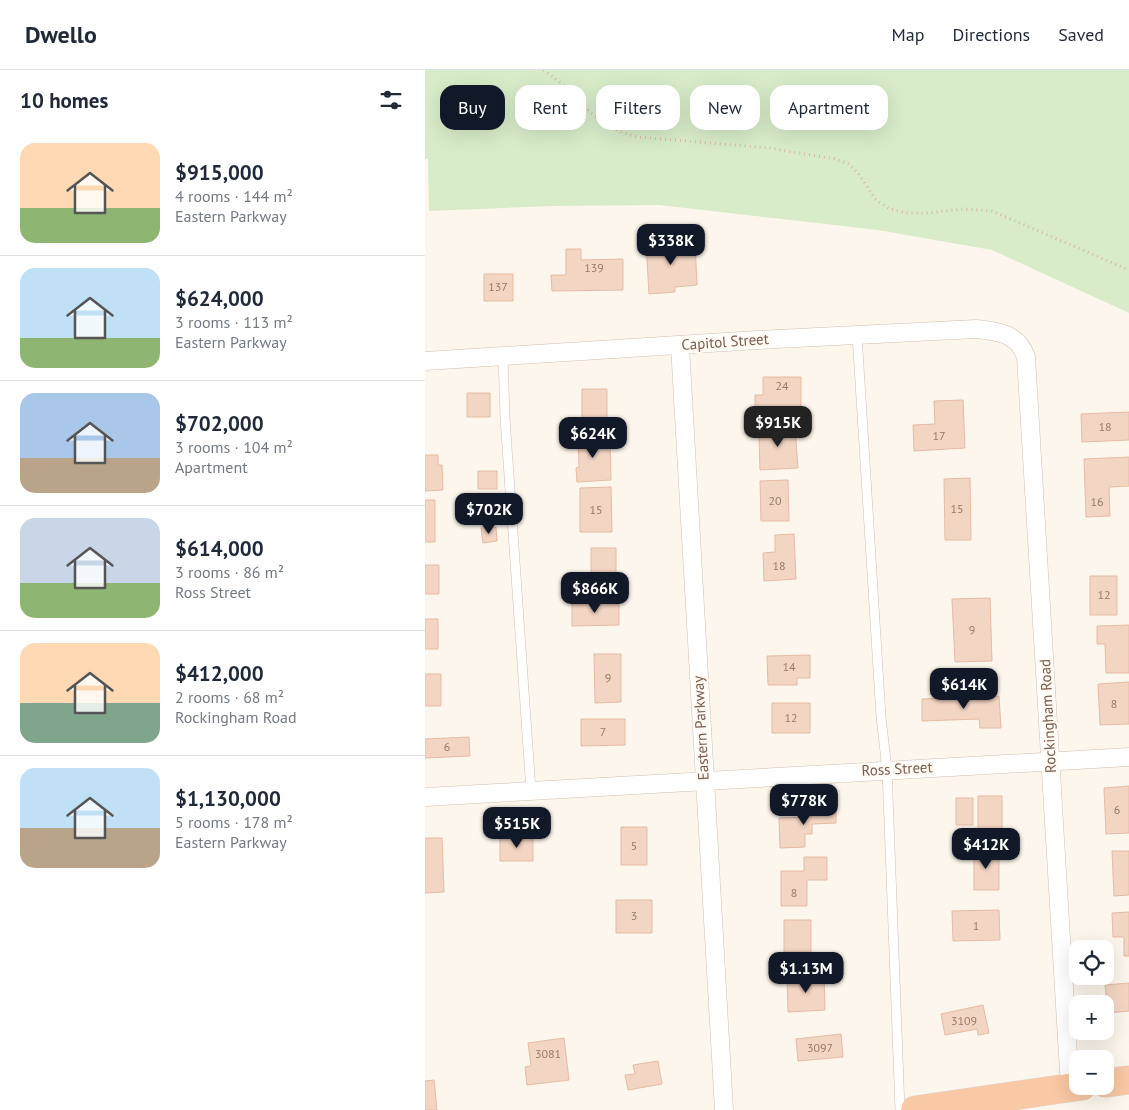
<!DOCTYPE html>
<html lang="en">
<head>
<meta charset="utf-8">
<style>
  body { margin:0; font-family:"PT Sans",sans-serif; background:#f6f6f7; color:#1f2937; height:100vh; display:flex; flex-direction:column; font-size:19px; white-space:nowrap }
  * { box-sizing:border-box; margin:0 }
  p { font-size:16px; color:#747a83 }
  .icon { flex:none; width:28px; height:28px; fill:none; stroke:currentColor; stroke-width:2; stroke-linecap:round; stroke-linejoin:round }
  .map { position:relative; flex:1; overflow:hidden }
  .details { display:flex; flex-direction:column; background:#fff; width:425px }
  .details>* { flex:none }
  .guide { position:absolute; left:15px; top:15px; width:475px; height:45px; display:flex; gap:10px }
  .tools { position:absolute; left:644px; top:870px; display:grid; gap:10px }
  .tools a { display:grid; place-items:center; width:45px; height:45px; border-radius:10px; background:#fff; box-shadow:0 5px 20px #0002; font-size:25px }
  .price { position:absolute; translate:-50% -42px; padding:0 11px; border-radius:10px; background:#111827; color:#fff; font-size:16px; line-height:32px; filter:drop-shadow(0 1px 2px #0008) }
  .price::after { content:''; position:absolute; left:50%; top:30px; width:15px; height:11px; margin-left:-8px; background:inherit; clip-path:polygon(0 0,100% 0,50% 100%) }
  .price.active { background:#222; color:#fff }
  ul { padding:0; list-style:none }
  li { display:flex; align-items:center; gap:15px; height:125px; padding:0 20px }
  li+li { border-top:1px solid #e0e1e3 }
  li span { display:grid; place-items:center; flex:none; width:140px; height:100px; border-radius:15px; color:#555 }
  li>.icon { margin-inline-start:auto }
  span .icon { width:60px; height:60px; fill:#fffc; stroke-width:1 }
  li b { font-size:21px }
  h2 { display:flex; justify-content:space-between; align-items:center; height:60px; padding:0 20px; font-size:21px }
  .tag { padding:0 18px; border-radius:15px; background:#fff; box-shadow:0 5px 20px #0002; font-size:18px; line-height:45px }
  .tag.active { background:#111827; color:#fff }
  header { display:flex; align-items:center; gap:30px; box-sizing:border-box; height:70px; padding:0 25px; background:#fff; border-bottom:1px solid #e0e1e3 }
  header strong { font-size:24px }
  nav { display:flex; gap:28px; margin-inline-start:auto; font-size:18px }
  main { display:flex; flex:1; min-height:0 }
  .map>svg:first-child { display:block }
</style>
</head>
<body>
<header>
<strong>Dwello</strong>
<nav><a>Map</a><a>Directions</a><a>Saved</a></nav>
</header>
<main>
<section class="details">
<h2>10 homes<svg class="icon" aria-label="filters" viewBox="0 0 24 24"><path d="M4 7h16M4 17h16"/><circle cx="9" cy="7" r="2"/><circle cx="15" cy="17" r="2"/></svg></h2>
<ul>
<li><span style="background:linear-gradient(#ffd9b3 65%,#8fb573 0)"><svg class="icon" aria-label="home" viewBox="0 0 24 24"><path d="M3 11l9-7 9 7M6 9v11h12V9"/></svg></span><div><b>$915,000</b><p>4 rooms · 144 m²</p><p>Eastern Parkway</p></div></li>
<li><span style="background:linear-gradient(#bfe0f5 70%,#8fb573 0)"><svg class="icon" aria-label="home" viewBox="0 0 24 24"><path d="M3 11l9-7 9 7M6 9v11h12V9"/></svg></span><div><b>$624,000</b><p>3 rooms · 113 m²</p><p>Eastern Parkway</p></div></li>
<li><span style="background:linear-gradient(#a9c7e8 65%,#b9a48a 0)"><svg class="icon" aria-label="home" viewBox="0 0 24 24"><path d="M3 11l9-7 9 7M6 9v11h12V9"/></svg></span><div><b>$702,000</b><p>3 rooms · 104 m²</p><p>Apartment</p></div></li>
<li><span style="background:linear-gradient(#c9d6e8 65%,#8fb573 0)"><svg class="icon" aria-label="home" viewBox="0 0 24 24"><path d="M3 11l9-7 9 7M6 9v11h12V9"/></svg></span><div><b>$614,000</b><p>3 rooms · 86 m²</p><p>Ross Street</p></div></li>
<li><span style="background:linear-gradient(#ffd9b3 60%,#7fa58c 0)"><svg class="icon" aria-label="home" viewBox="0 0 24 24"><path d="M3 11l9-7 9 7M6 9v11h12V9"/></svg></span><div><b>$412,000</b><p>2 rooms · 68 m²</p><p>Rockingham Road</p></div></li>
<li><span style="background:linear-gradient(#bfe0f5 60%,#b9a48a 0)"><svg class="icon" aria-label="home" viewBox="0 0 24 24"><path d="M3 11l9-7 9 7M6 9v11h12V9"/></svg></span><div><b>$1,130,000</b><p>5 rooms · 178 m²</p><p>Eastern Parkway</p></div></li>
</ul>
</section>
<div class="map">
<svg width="704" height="1040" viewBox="0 0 704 1040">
  <rect width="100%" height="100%" fill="#fdf6ec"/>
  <!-- green -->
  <path fill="#d8ecc9" d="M0,0H704V243L567,180L453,160L234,135L126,136L4,141L3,89H0Z"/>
  <!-- building -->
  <path fill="#f3d5c3" stroke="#e6bba3" d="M270,171L272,215L250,217V222L224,224L221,173Z
    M141,179H156V190L198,189V220L127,221L126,205H141Z
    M59,204H88V231H59Z
    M338,307H376V338H330V325H338Z
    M157,319H182V354H157Z
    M42,323H65V347H42Z
    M538,330L540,378L489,381L488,355L510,354L509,331Z
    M704,342V370L657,372L656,344Z
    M362,352V357H370L373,398L335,400L334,368L341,367V353Z
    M153,364H175V375H185L186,410L152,412L151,398L154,397Z
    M0,385H13V395H17L18,420L0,421Z
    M704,387V416L684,417L685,446L661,447L659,389Z
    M53,401H72V419H53Z
    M545,408L546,470H520L519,409Z
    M363,410L364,451H336L335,411Z
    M186,417L187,462H155V418Z
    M0,430H10V472H0Z
    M71,457L72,471L58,473L56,458Z
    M369,464L371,509L339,511L338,483L350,482V465Z
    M166,478H191V522H166Z
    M0,495H14V524H0Z
    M665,506H692V545H665Z
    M565,528L567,591L530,592L527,529Z
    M194,533V555L147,556V534Z
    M0,549H13V579H0Z
    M704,555V603H681L680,574H672V556Z
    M169,584H196V632L170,633Z
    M385,585V608H372V615H343L342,586Z
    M0,604H16V636H0Z
    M704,612V654L675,655L673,614Z
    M574,626L576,658H555L554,649L497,651V629Z
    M347,633H385V663H347Z
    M156,649H200V675L156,676Z
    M44,667L45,686L0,688V669Z
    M704,716V763L681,764L679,718Z
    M553,726H577V762H553Z
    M531,728H548V755H531Z
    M411,736V753L387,754V764H380V777L355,778L354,748L386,747L385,737Z
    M196,757H222V795H196Z
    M0,768H17L19,822L0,823Z
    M75,768H108V791H75Z
    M549,779H574V820H549Z
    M687,781H704V825L689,826Z
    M379,787H402V810H382V836H356V801H379Z
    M191,830H227V863H191Z
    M574,840L575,870L528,871L527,841Z
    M704,842V886H699V867H688L687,843Z
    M359,850H386V882H359Z
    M399,905L400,940L363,942L362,907Z
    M704,913V941L683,943L680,915Z
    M558,935L564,963L553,965L552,959L520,965L516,944Z
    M416,964L418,987L373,991L371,969Z
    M139,968L144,1010L102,1015L100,997L106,996L103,973Z
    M233,991L237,1014L203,1020L200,1005L210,1004L208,995Z
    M9,1010L12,1040H0V1011Z"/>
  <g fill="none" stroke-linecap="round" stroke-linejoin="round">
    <!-- service casing -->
    <g stroke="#d1beb0" stroke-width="10">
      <path id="service" d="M432,264L456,647L462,699L475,1040
        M78,286L80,348L106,721"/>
    </g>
    <!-- minor casing -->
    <g stroke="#d1beb0" stroke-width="19">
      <path id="minor" d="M255,276L299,1040
        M0,291L332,270L551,259C572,261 593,263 601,287L645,1018
        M0,727L704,687"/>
    </g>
    <!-- trunk casing -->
    <g stroke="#dad1cd" stroke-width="29">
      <path id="trunk" d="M680,1013L704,1010
        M490,1040L657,1016"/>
    </g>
    <!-- path -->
    <path stroke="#d9b8a5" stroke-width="3" stroke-dasharray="1 4" stroke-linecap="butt" d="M118,0C157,24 162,55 213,67L344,78L410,89L424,94L433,103L451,130L465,139L482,143H503L538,139L567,141L704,200"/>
    <!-- service -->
    <use href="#service" stroke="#fff" stroke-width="9"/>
    <!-- minor -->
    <use href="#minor" stroke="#fff" stroke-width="18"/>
    <!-- trunk -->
    <use href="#trunk" stroke="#f9c8a4" stroke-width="28"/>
  </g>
  <g text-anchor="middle" stroke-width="5" stroke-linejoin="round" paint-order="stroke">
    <!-- number labels -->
    <g font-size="12" fill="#987a6a">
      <text x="169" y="202">139</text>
      <text x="73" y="221">137</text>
      <text x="357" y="320">24</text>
      <text x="680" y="361">18</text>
      <text x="514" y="370">17</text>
      <text x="350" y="435">20</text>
      <text x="672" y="436">16</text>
      <text x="532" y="443">15</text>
      <text x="171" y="444">15</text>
      <text x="354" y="500">18</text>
      <text x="679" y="529">12</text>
      <text x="547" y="564">9</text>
      <text x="364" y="601">14</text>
      <text x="183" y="612">9</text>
      <text x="689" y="638">8</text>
      <text x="366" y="652">12</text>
      <text x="178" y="666">7</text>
      <text x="22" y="681">6</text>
      <text x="692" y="744">6</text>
      <text x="209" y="780">5</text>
      <text x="369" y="827">8</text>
      <text x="209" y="850">3</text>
      <text x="551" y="860">1</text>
      <text x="539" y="955">3109</text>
      <text x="395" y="982">3097</text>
      <text x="123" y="988">3081</text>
    </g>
    <!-- street labels -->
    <g font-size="15" fill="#7a5c4d" stroke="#fffaf3">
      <text transform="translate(300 272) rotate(-4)" y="5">Capitol Street</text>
      <text transform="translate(623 646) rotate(-93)" y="5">Rockingham Road</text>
      <text transform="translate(276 658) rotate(-93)" y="5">Eastern Parkway</text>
      <text transform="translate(472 699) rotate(-3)" y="5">Ross Street</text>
    </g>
  </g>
</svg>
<div class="tools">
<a><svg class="icon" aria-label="locate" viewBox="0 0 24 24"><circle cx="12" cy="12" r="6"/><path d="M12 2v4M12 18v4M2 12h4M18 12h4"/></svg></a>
<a>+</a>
<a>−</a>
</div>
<b class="price" style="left:246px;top:196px">$338K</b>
<b class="price active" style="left:353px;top:378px">$915K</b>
<b class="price" style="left:168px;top:389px">$624K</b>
<b class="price" style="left:64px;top:465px">$702K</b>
<b class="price" style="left:170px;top:544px">$866K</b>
<b class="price" style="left:539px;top:640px">$614K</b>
<b class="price" style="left:379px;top:756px">$778K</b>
<b class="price" style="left:92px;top:779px">$515K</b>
<b class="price" style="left:561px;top:800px">$412K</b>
<b class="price" style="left:381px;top:924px">$1.13M</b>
<div class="guide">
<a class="tag active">Buy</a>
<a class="tag">Rent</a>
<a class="tag">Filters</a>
<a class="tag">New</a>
<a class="tag">Apartment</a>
</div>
</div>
</main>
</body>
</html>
